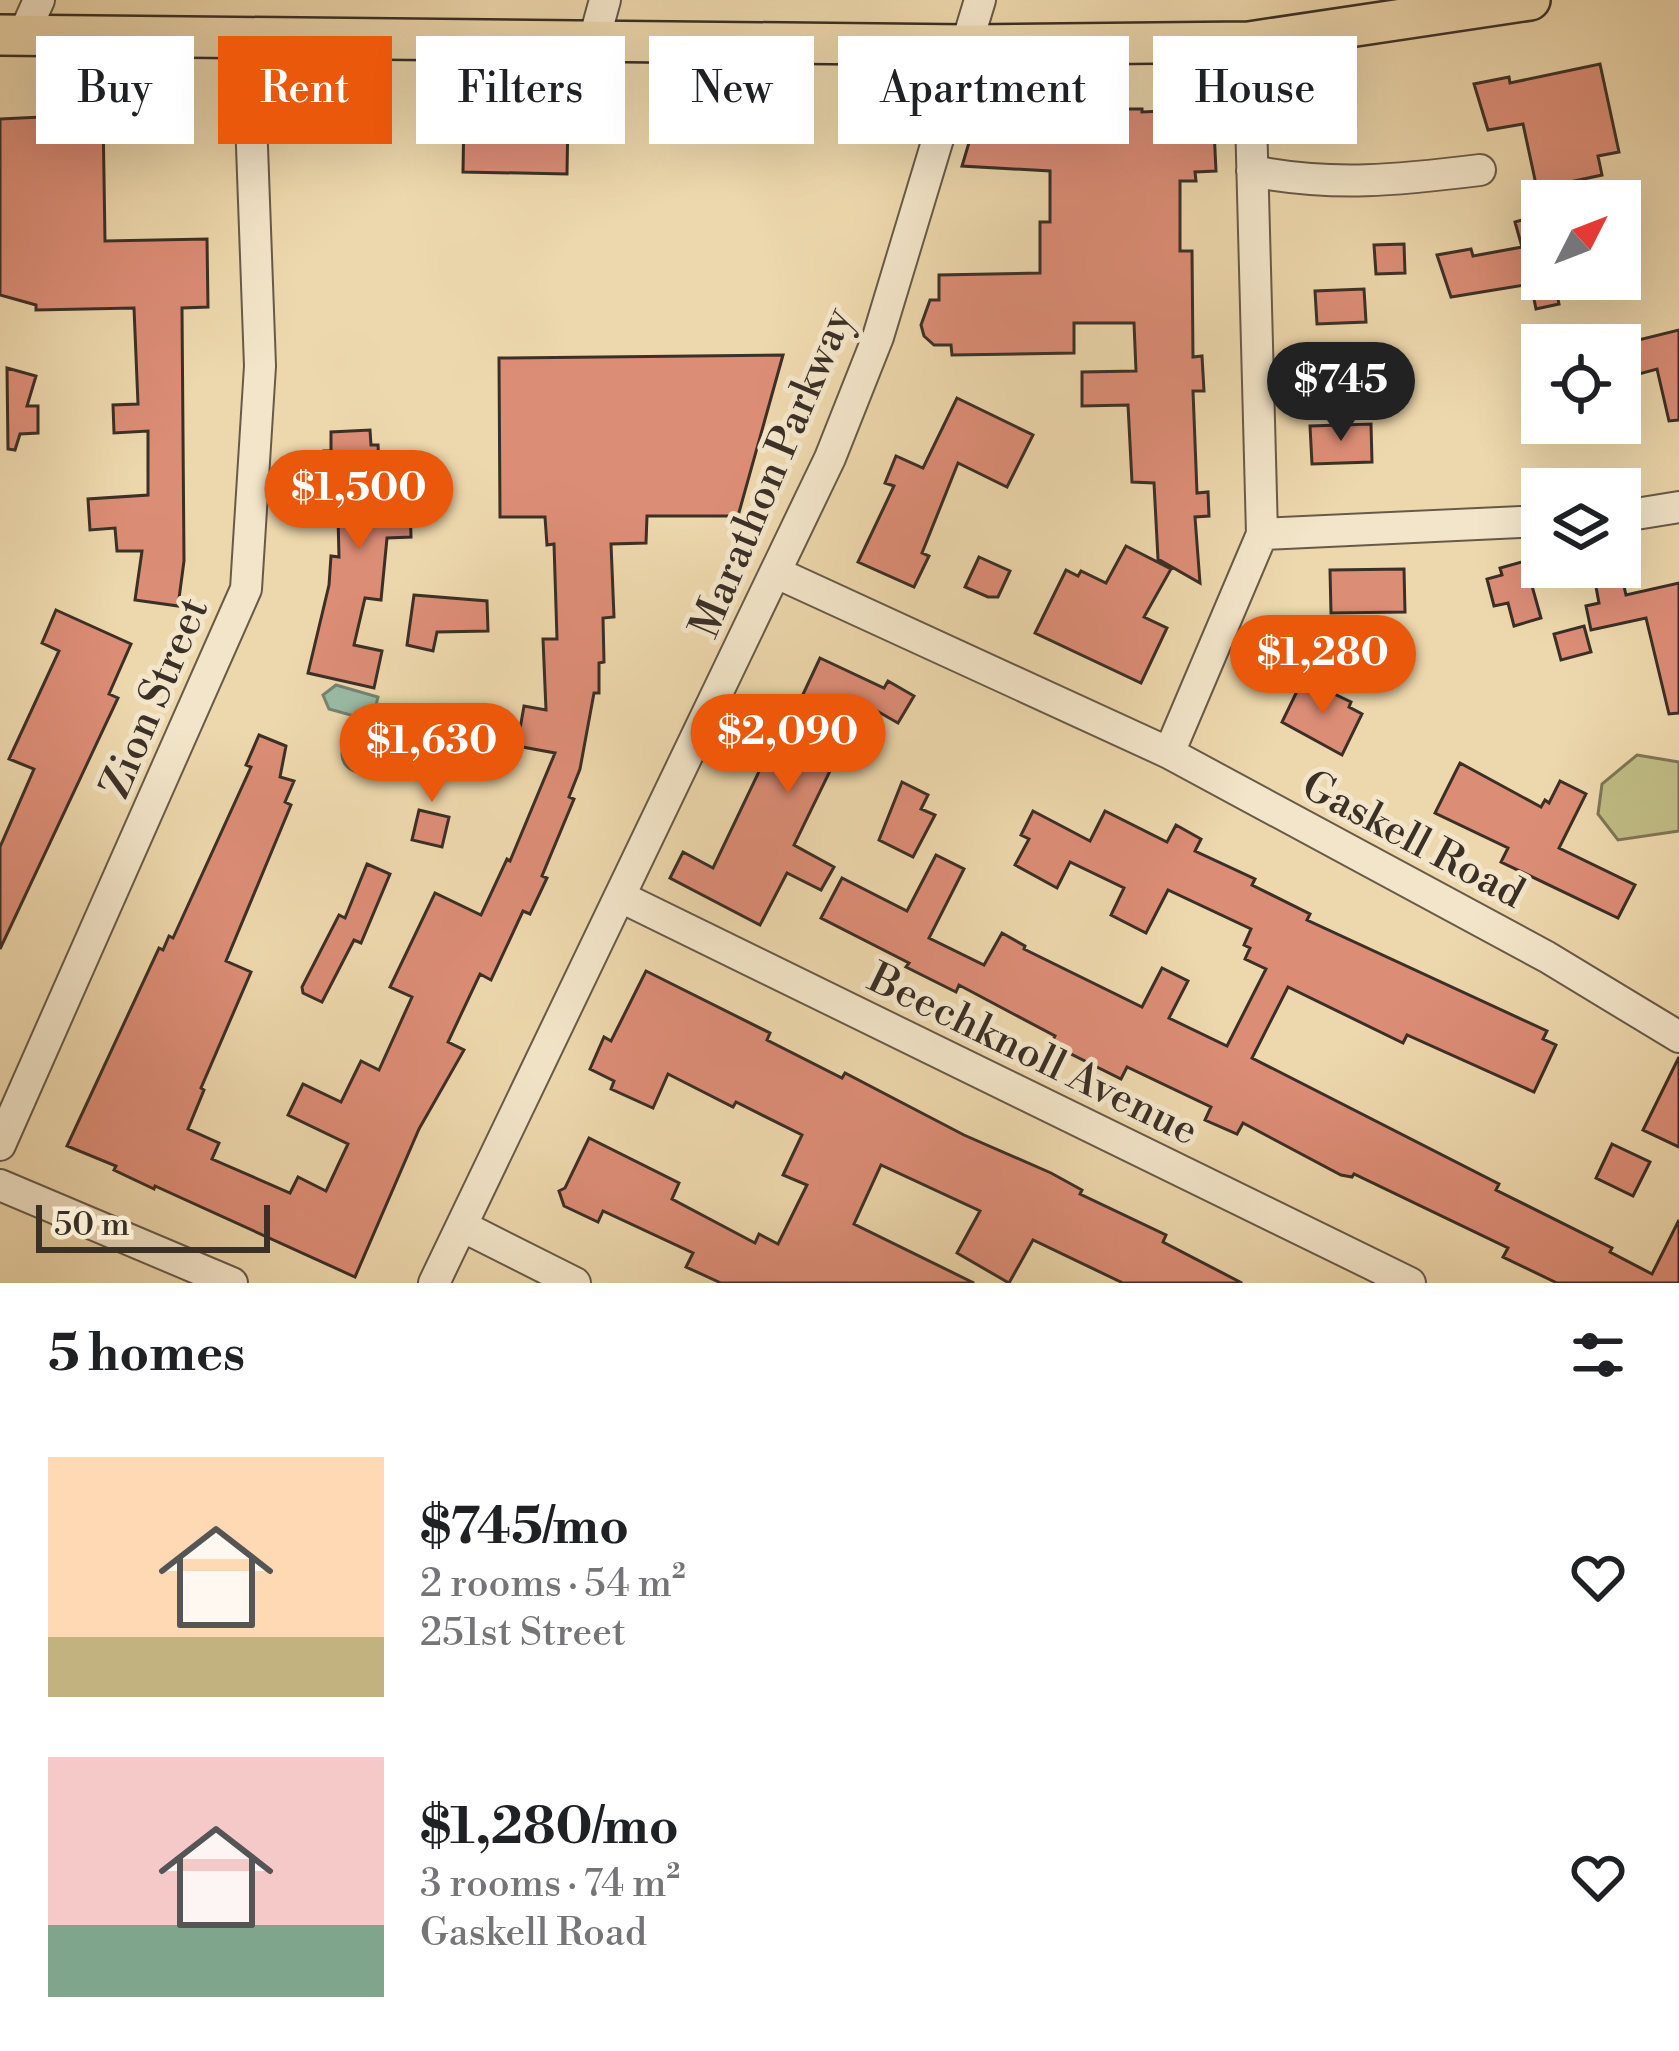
<!DOCTYPE html>
<html lang="en">
<head>
<meta charset="utf-8">
<style>
  body { margin:0; font-family:"Libre Bodoni",serif; background:#f2f2f2; color:#202124; height:100vh; display:flex; flex-direction:column; font-size:45px; white-space:nowrap }
  * { box-sizing:border-box; margin:0 }
  p { font-size:39px; color:#757577 }
  .icon { flex:none; width:66px; height:66px; fill:none; stroke:currentColor; stroke-width:2; stroke-linecap:round; stroke-linejoin:round }
  .map { position:relative; height:1283px; overflow:hidden }
  .details { display:flex; flex-direction:column; background:#fff; flex:1 }
  .details>* { flex:none }
  .top-card { position:absolute; left:36px; top:36px; width:1608px; height:108px; display:flex; gap:24px }
  .needle { width:78px; rotate:48deg }
  .controls { position:absolute; left:1521px; top:180px; display:grid; gap:24px }
  .controls a { display:grid; place-items:center; width:120px; height:120px; border-radius:0px; background:#fff; box-shadow:0 12px 48px #0002; font-size:60px }
  .scale { position:absolute; left:36px; bottom:30px; width:234px; box-sizing:border-box; padding-left:12px; border:6px solid #3b3026; border-top:0; font-size:33px; line-height:42px; white-space:nowrap; color:#3b3026; -webkit-text-stroke:9px #f3e5c9; paint-order:stroke }
  .price { position:absolute; translate:-50% -102px; padding:0 27px; border-radius:42px; background:#ea580c; color:#fff; font-size:39px; line-height:78px; filter:drop-shadow(0 3px 6px #0008) }
  .price::after { content:''; position:absolute; left:50%; top:72px; width:36px; height:27px; margin-left:-18px; background:inherit; clip-path:polygon(0 0,100% 0,50% 100%) }
  .price.current { background:#222; color:#fff }
  ul { padding:0; list-style:none }
  li { display:flex; align-items:center; gap:36px; height:300px; padding:0 48px }
  li span { display:grid; place-items:center; flex:none; width:336px; height:240px; border-radius:0px; color:#555 }
  li>.icon { margin-inline-start:auto }
  span .icon { width:144px; height:144px; fill:#fffc; stroke-width:1 }
  li b { font-size:51px }
  h2 { display:flex; justify-content:space-between; align-items:center; height:144px; padding:0 48px; font-size:51px }
  .pill { padding:0 42px; border-radius:0px; background:#fff; box-shadow:0 12px 48px #0002; font-size:42px; line-height:108px }
  .pill.current { background:#ea580c; color:#fff }
  .map>svg:first-child { display:block }
</style>
</head>
<body>
<div class="map">
<svg width="1679" height="1283" viewBox="0 0 1679 1283">
  <rect width="100%" height="100%" fill="#edd7ac"/>
  <filter id="stains"><feTurbulence type="fractalNoise" baseFrequency=".00167" numOctaves="4"/><feColorMatrix values="0 0 0 0 .2 0 0 0 0 .09 0 0 0 0 .02 0 0 0 .5 -.17"/></filter>
  <radialGradient id="worn" r=".72"><stop offset=".6" stop-color="#630" stop-opacity="0"/><stop offset="1" stop-color="#630" stop-opacity=".3"/></radialGradient>
  <!-- green -->
  <path fill="#c0bc84" stroke="#7e7655" stroke-width="3" d="M1637,755L1679,762V831L1618,840L1598,814L1602,784Z"/>
  <!-- water -->
  <path fill="#9abaa5" stroke="#748372" stroke-width="3" d="M336,685L378,697L372,721L329,709L323,695Z
    M342 754a18 18 0 1 1 36 0a18 18 0 1 1-36 0Z"/>
  <!-- building -->
  <path fill="#dc8d76" stroke="#3b3026" stroke-width="3" d="M1600,64L1619,152L1598,156L1602,175L1537,189L1523,124L1488,130L1474,84L1509,77L1510,83Z
    M979,109H1142V112L1213,109L1216,171L1195,172L1196,181H1180V251H1192L1193,357L1202,356L1204,391H1193L1197,493L1208,492L1209,516L1195,517L1200,583L1158,559L1154,483L1132,482L1128,405L1082,406V372L1136,371L1134,323H1074V353L952,355L951,345H934L924,336L921,325L930,300H939V275L1040,273V222H1050V171L962,166Z
    M464,112L568,114L567,174L463,172Z
    M103,114L105,241L207,239L208,307L182,308L184,561L178,606L135,600L142,551H117L115,528L90,530L88,499L148,495V431L114,433L113,405L138,404L134,308L36,310V305L0,295V119Z
    M1542,214V279H1554L1559,304L1536,309L1531,284L1451,297L1437,255L1471,249L1473,256L1522,247L1515,222Z
    M1404,244L1405,273L1376,274L1374,245Z
    M1364,289L1366,322L1317,324L1315,291Z
    M1679,330V420L1669,421L1657,369L1639,374L1630,342Z
    M783,355L738,516H647L646,543L611,544L614,617L603,618L604,662L599,663V693H594L580,769L569,797L574,799L542,876L547,878L530,914L523,911L491,980L480,974L448,1042L464,1050L419,1129L355,1277L155,1186L154,1189L114,1170L116,1166L67,1146L159,948L163,950L169,936L173,938L251,767L246,765L259,735L286,746L280,777L294,781L285,802L291,805L226,961L251,972L201,1088L204,1090L188,1129L219,1143L212,1159L290,1193L298,1177L326,1191L348,1144L288,1115L303,1084L341,1102L361,1061L379,1070L412,997L390,987L435,893L481,915L507,859L510,861L555,753L517,746L524,706L546,710L543,639H557L554,544L547,545L545,517H500L499,358Z
    M7,368L36,376L27,406H38V433L20,434L15,450L8,449Z
    M957,398L1033,435L1007,487L958,463L922,553L929,556L914,587L858,562L894,486L885,483L896,456L923,468Z
    M1371,424L1372,462L1312,464L1310,426Z
    M370,430L371,445H378L379,464L409,463L411,537L387,538L381,600L365,598L354,645L382,651L374,688L308,673L329,585L331,556L339,557L337,476L326,477L324,451H331V432Z
    M1126,546L1171,569L1144,617L1167,628L1141,683L1035,633L1066,570L1078,576L1081,571L1106,583Z
    M979,557L1010,571L998,597H988L965,587Z
    M1525,561L1541,618L1514,626L1508,603L1494,606L1487,579L1502,575L1500,568Z
    M1404,569L1405,612L1331,613L1330,570Z
    M1623,582L1626,595L1679,583V713L1669,714L1646,618L1591,630L1586,606L1599,603L1596,587Z
    M414,595L487,601L488,631L437,632L433,651L407,645Z
    M56,610L131,644L109,694L118,698L0,949V847L34,769L9,759L59,651L42,643Z
    M1584,626L1591,652L1561,660L1554,634Z
    M820,658L884,688L888,681L914,696L898,723L863,703L794,845L834,867L821,890L787,873L760,925L670,878L683,852L713,868L785,717L791,720Z
    M1309,682L1351,702L1349,707L1362,714L1342,755L1282,722L1300,685Z
    M431,737L461,742L457,770L427,765Z
    M1460,763L1541,807L1545,800L1549,803L1560,781L1586,794L1559,848L1635,885L1618,918L1501,862L1508,848L1435,813Z
    M902,782L928,795L921,809L935,815L913,857L879,840Z
    M419,810L449,817L442,847L412,840Z
    M1033,811L1090,841L1105,811L1167,842L1176,825L1201,839L1195,851L1255,879L1252,885L1310,914L1307,920L1547,1031L1543,1039L1556,1045L1534,1092L1407,1035L1403,1043L1288,987L1252,1058L1499,1184L1496,1190L1612,1248L1610,1252L1652,1274L1679,1220V1283H1557L1503,1257L1508,1248L1354,1174L1352,1177L1341,1175L1243,1123L1237,1134L1205,1120L1211,1107L1127,1067L1121,1079L1051,1044L1055,1036L959,985L956,992L906,967L909,963L821,918L842,878L907,911L936,855L964,869L929,938L984,965L1002,933L1025,946L1024,949L1142,1007L1162,968L1188,981L1169,1018L1227,1046L1266,969L1245,959L1250,948L1244,945L1251,929L1168,890L1146,933L1111,915L1124,888L1070,862L1057,888L1015,865L1029,839L1021,835Z
    M367,864L390,874L361,943L354,940L322,1002L303,993L302,987L339,915L345,918Z
    M646,971L770,1033L767,1040L842,1078L845,1073L964,1135L1051,1173L1082,1190L1080,1194L1166,1235L1163,1242L1242,1283H1123L1033,1240L1009,1283L957,1253L980,1211L881,1165L854,1224L974,1283H721L686,1267L693,1253L603,1211L598,1222L564,1206L559,1191L565,1188L589,1138L679,1183L672,1199L755,1243L759,1234L778,1244L807,1185L783,1175L802,1135L736,1102L733,1107L668,1074L653,1108L611,1089L614,1081L590,1069L604,1037L611,1041Z
    M1679,1057V1147L1643,1130Z
    M1612,1144L1650,1162L1633,1196L1596,1178Z"/>
  <g fill="none" stroke-linecap="round" stroke-linejoin="round">
    <!-- minor casing -->
    <g stroke="#685a48" stroke-width="34">
      <path id="minor" d="M23,36L39,0
        M594,40L605,0
        M1252,171C1333,187 1399,180 1480,170
        M1636,514L1679,507
        M1262,534L1542,521
        M777,573L1169,753L1547,957L1679,1037
        M1169,753L1262,534L1249,42
        M621,897L1410,1283
        M0,1145L246,589L260,366L248,37
        M0,1185L232,1283
        M462,1226L575,1283
        M434,1283L830,458L878,337L980,0"/>
    </g>
    <!-- major casing -->
    <g stroke="#3b3026" stroke-width="44">
      <path id="major" d="M0,35L968,45L1249,42L1530,0"/>
    </g>
    <!-- minor -->
    <use href="#minor" stroke="#f3e5c9" stroke-width="30"/>
    <!-- major -->
    <use href="#major" stroke="#edd7ac" stroke-width="39"/>
  </g>
  <g text-anchor="middle" stroke-width="10" stroke-linejoin="round" paint-order="stroke">
    <!-- street labels -->
    <g font-size="42" fill="#3b3026" stroke="#f3e5c9">
      <text transform="translate(770 472) rotate(-67)" y="15">Marathon Parkway</text>
      <text transform="translate(153 697) rotate(-67)" y="15">Zion Street</text>
      <text transform="translate(1414 838) rotate(28)" y="15">Gaskell Road</text>
      <text transform="translate(1034 1053) rotate(26)" y="15">Beechknoll Avenue</text>
    </g>
  </g>
  <rect width="100%" height="100%" filter="url(#stains)"/>
  <rect width="100%" height="100%" fill="url(#worn)"/>
</svg>
<div class="controls">
<a><svg class="needle" viewBox="-14 -14 28 28"><path d="M0-13l5 13h-10z" fill="#e53935"/><path d="M0 13l5-13h-10z" fill="#757577"/></svg></a>
<a><svg class="icon" aria-label="locate" viewBox="0 0 24 24"><circle cx="12" cy="12" r="6"/><path d="M12 2v4M12 18v4M2 12h4M18 12h4"/></svg></a>
<a><svg class="icon" aria-label="layers" viewBox="0 0 24 24"><path d="M12 4l9 5-9 5-9-5zM3 14l9 5 9-5"/></svg></a>
</div>
<div class="scale">50 m</div>
<b class="price current" style="left:1341px;top:444px">$745</b>
<b class="price" style="left:359px;top:552px">$1,500</b>
<b class="price" style="left:1323px;top:717px">$1,280</b>
<b class="price" style="left:788px;top:796px">$2,090</b>
<b class="price" style="left:432px;top:805px">$1,630</b>
<div class="top-card">
<a class="pill">Buy</a>
<a class="pill current">Rent</a>
<a class="pill">Filters</a>
<a class="pill">New</a>
<a class="pill">Apartment</a>
<a class="pill">House</a>
</div>
</div>
<section class="details">
<h2>5 homes<svg class="icon" aria-label="filters" viewBox="0 0 24 24"><path d="M4 7h16M4 17h16"/><circle cx="9" cy="7" r="2"/><circle cx="15" cy="17" r="2"/></svg></h2>
<ul>
<li><span style="background:linear-gradient(#ffd9b3 75%,#c2b280 0)"><svg class="icon" aria-label="home" viewBox="0 0 24 24"><path d="M3 11l9-7 9 7M6 9v11h12V9"/></svg></span><div><b>$745/mo</b><p>2 rooms · 54 m²</p><p>251st Street</p></div><svg class="icon" aria-label="heart" viewBox="0 0 24 24"><path d="M12 20l-8-8c-3-5 5-10 8-4 3-6 11-1 8 4z"/></svg></li>
<li><span style="background:linear-gradient(#f6c9c9 70%,#7fa58c 0)"><svg class="icon" aria-label="home" viewBox="0 0 24 24"><path d="M3 11l9-7 9 7M6 9v11h12V9"/></svg></span><div><b>$1,280/mo</b><p>3 rooms · 74 m²</p><p>Gaskell Road</p></div><svg class="icon" aria-label="heart" viewBox="0 0 24 24"><path d="M12 20l-8-8c-3-5 5-10 8-4 3-6 11-1 8 4z"/></svg></li>
</ul>
</section>
</body>
</html>
